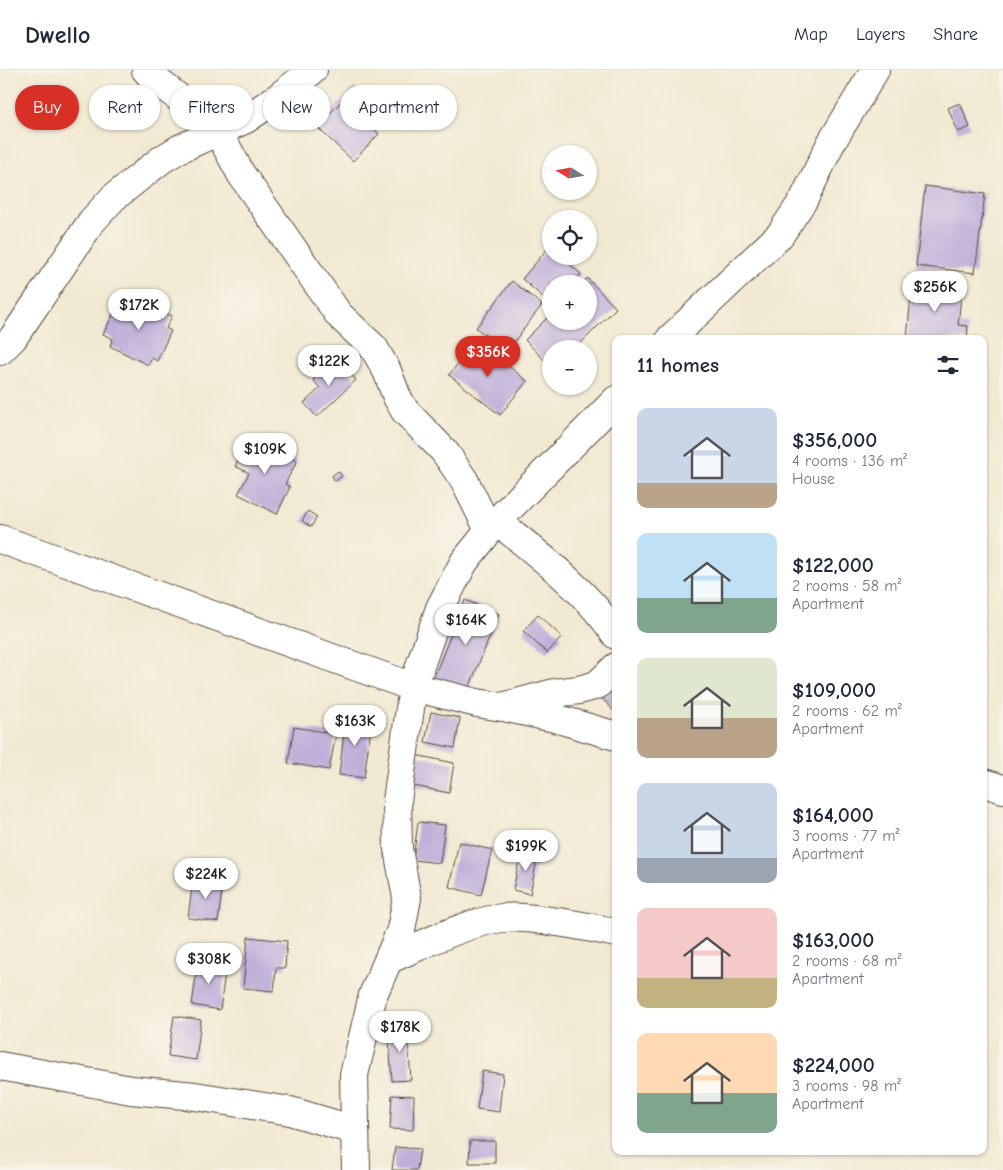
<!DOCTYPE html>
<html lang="en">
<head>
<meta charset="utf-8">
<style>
  body { margin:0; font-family:"Comic Neue",sans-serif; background:#f2f2f3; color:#1f2937; height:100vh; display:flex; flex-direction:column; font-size:19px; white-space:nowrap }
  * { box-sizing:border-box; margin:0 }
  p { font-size:16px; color:#747a83 }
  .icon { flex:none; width:28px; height:28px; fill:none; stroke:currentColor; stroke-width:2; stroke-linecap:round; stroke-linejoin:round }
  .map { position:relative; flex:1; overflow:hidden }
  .side { position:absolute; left:612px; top:265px; width:375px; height:820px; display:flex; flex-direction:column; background:#fff; border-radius:10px; box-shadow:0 1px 4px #0004 }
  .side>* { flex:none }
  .hud { position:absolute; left:15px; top:15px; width:475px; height:45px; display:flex; gap:10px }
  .needle { width:32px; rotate:281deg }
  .fabs { position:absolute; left:542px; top:75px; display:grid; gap:10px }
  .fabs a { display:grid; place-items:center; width:55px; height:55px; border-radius:50%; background:#fff; box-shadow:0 1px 4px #0004; font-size:25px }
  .price { position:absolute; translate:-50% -42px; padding:0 11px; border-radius:18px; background:#fff; color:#222; font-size:16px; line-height:32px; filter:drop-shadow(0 1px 2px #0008) }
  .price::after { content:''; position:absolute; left:50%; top:30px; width:15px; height:11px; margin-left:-8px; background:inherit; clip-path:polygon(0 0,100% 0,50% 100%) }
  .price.current { background:#d93025; color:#fff }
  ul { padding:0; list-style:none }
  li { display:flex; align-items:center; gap:15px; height:125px; padding:0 25px }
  li span { display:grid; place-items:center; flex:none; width:140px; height:100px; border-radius:10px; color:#555 }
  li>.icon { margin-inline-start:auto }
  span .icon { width:60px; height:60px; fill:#fffc; stroke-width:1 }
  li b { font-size:21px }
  h2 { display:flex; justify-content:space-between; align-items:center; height:60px; padding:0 25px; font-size:21px }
  .tag { padding:0 18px; border-radius:22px; background:#fff; box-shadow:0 1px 4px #0004; font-size:18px; line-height:45px }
  .tag.current { background:#d93025; color:#fff }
  header { display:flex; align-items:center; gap:30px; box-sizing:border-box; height:70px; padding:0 25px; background:#fff; border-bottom:1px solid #e0e1e3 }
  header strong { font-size:24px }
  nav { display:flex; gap:28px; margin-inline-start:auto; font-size:18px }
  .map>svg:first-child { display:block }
</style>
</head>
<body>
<header>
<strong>Dwello</strong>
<nav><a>Map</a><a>Layers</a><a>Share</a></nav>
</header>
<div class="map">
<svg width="1003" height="1100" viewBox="0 0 1003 1100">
  <rect width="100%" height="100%" fill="#f7f3e8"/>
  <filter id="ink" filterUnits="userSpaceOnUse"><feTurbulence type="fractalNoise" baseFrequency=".02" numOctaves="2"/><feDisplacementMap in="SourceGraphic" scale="10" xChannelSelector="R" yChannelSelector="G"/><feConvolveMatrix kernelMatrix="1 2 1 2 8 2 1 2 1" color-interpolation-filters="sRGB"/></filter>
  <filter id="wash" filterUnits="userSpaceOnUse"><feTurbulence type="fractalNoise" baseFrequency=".0096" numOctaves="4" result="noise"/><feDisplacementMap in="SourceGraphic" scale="20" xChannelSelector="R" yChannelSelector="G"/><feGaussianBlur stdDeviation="1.12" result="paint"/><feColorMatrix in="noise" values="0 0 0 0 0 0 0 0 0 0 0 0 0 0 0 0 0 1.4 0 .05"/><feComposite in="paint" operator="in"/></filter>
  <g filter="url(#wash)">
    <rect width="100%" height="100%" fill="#f2e9d2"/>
    <g id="blocks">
      <!-- building -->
      <path fill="#bfafd9" d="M354,18L378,41L372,48L379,54L374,59L379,64L353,91L317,57Z
        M960,33L970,57L958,62L948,38Z
        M925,116L985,124L975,203L916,196Z
        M549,177L551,179V186H560L581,204L572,214H551V234L522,209Z
        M587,208L616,238L575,279H551V297L525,270L551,244V251H589V214H582Z
        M512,211L542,235L507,281L476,258Z
        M912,213L959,217L958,227H961L958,255L968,256L967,269H907Z
        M133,227L172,246L166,258L171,261L157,291L152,288L148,295L110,276L113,269L103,264L118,235L127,239Z
        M477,270L527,311L500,345L449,305Z
        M336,289L356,310L317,347L304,333L320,318L313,310Z
        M250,367L297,391L285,414L290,417L277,444L238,424L249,403L235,396Z
        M338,401L342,406L335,411L332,406Z
        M308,441L317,447L311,457L302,451Z
        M465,530L499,544L467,623L433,609Z
        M538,545L562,567L547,583L523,561Z
        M616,611V643L599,625Z
        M431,642L460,648L455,678L425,672Z
        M346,647L372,650L364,708L339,705Z
        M294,657L336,664L329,700L288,693Z
        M415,685L454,693L449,723L409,715Z
        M418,752L445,755L440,793L413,790Z
        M459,772L492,780L481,825L449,817Z
        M521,781L538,784L530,824L513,820Z
        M193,809L223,813L218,852L188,848Z
        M248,867L287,871L285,898H276L274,921L243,918Z
        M198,891L226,895L220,940L192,935Z
        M174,946L201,950L196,990L168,986Z
        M407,954L411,1010L392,1011L388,956Z
        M482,1001L503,1004L499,1042L477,1039Z
        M392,1025L414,1026L413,1060L390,1059Z
        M470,1071H495V1093H469Z
        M395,1077L420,1079L417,1100H392Z"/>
    </g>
  </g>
  <g filter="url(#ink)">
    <use href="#blocks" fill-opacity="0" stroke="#564739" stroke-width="1"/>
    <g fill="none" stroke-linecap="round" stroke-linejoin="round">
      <!-- minor casing -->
      <g stroke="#564739" stroke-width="30">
        <path id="minor" d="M146,0L152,7L202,46L219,63L241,104L339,245L374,278L387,301L397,327L405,341L444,381L464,410L489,460
          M670,269L780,165L804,129L831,73L875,0
          M0,281L13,268L92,151L113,128L161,90L179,79L246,49L277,28L313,0
          M497,451C539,485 586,520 616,565
          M0,469L413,617L477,633L502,637L554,623L579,620L597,615L616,597
          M508,638L555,648L616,666
          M984,713L1003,719
          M390,889C425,874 464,853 502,848C527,845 590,857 616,863
          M0,996L131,1020L195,1026L290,1041L354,1060
          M356,1100L354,1005L373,925L401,860L407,828L398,779L397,731L413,617L421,593L440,538L464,492L497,451L616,330"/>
      </g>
      <!-- minor -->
      <use href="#minor" stroke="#fff" stroke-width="28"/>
    </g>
  </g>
</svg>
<div class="fabs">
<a><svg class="needle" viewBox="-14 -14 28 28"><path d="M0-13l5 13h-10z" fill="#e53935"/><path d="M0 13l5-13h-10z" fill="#747a83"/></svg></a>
<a><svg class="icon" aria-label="locate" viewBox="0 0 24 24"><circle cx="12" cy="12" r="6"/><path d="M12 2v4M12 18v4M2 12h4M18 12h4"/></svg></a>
<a>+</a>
<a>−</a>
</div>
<b class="price" style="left:935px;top:243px">$256K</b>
<b class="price" style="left:139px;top:261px">$172K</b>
<b class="price current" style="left:488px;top:308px">$356K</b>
<b class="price" style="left:329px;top:317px">$122K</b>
<b class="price" style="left:265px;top:405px">$109K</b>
<b class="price" style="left:466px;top:576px">$164K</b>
<b class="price" style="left:355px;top:677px">$163K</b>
<b class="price" style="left:526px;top:802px">$199K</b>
<b class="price" style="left:206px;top:830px">$224K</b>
<b class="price" style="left:209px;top:915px">$308K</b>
<b class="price" style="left:400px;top:983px">$178K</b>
<div class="hud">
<a class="tag current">Buy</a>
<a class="tag">Rent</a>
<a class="tag">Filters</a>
<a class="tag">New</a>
<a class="tag">Apartment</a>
</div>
<section class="side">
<h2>11 homes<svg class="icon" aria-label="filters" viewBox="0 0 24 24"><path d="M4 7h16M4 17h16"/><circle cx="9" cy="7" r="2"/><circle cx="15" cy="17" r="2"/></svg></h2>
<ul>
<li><span style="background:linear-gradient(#c9d6e8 75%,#b9a48a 0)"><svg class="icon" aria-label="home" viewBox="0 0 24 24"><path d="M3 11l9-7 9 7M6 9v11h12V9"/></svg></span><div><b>$356,000</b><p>4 rooms · 136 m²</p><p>House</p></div></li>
<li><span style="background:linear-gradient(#bfe0f5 65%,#7fa58c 0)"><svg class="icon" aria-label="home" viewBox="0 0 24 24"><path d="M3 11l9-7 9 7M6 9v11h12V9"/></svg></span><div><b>$122,000</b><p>2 rooms · 58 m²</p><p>Apartment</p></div></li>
<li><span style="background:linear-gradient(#dfe7d0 60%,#b9a48a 0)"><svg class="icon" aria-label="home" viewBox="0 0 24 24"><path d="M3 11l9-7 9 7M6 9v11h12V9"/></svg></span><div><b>$109,000</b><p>2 rooms · 62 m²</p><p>Apartment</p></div></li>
<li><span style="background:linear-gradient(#c9d6e8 75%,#9aa5b1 0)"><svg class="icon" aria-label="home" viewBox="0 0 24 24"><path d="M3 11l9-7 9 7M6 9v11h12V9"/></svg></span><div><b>$164,000</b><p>3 rooms · 77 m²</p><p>Apartment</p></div></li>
<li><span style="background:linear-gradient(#f6c9c9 70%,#c2b280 0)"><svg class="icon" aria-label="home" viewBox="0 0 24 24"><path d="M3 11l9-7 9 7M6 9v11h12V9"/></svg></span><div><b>$163,000</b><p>2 rooms · 68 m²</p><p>Apartment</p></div></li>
<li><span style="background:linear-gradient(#ffd9b3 60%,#7fa58c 0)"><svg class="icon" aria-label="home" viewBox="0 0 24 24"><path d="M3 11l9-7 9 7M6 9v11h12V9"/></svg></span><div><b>$224,000</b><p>3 rooms · 98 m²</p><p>Apartment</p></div></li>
</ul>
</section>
</div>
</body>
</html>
